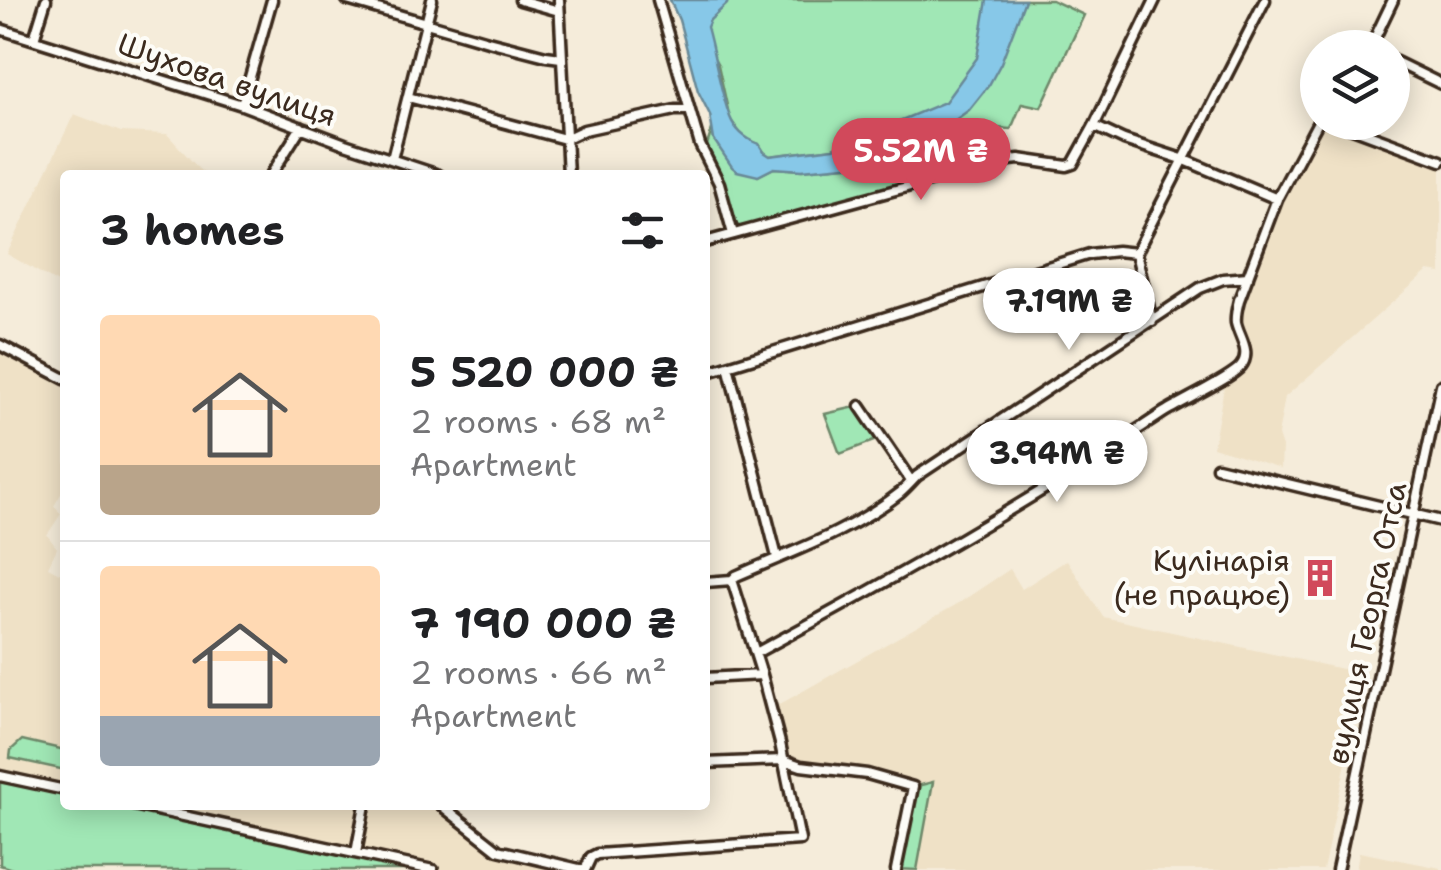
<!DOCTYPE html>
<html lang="en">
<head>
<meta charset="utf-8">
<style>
  body { margin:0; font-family:"Shantell Sans",sans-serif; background:#f2f2f2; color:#202124; height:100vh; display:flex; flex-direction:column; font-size:38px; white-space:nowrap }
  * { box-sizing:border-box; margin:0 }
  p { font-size:32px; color:#757577 }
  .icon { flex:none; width:55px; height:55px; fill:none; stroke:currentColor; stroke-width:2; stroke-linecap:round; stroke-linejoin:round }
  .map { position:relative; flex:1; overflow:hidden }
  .drawer { position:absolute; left:60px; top:170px; width:650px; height:640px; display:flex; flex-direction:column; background:#fff; border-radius:10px; box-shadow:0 5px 25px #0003 }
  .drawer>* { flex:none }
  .fabs { position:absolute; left:1300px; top:30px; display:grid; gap:20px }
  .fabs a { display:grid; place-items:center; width:110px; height:110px; border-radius:50%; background:#fff; box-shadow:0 5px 25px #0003; font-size:50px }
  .price { position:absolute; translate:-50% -85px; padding:0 22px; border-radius:35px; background:#fff; color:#222; font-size:32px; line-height:65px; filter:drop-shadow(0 2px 5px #0008) }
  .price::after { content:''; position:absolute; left:50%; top:60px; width:30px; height:22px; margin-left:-15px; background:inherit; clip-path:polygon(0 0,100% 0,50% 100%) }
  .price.selected { background:#d1495b; color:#fff }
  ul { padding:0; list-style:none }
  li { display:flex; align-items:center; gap:30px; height:250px; padding:0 40px }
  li+li { border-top:2px solid #e0e0e0 }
  li span { display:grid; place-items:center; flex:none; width:280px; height:200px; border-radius:10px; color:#555 }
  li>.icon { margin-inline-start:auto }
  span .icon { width:120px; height:120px; fill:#fffc; stroke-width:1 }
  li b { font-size:42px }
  h2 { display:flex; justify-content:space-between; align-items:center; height:120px; padding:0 40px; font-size:42px }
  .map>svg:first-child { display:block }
</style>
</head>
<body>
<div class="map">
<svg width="1441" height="870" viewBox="0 0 1441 870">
  <rect width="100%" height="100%" fill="#f5ecda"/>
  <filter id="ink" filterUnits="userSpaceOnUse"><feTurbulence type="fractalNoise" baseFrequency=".01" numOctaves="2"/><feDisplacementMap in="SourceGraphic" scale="20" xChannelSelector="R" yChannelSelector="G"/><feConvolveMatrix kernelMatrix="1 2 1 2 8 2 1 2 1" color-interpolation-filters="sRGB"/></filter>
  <g filter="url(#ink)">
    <!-- built -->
    <path fill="#efe1c6" d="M74,114L121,132L167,134L200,170L207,175H65V287L7,254Z
      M1320,123H1326L1441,162V273L1428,271L1285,397L1278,435L1282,447L1281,468L1213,447L1225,382L1237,376L1251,361L1242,323V304L1282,201Z
      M0,352L65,387V487L54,506L61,514L47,535L57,548L48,567L65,576V790L0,776Z
      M1067,560L1103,617L1365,674L1323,870H917L933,783L913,787L784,760L773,708L959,603L1010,569L1022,589Z
      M133,805H441L498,850L583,870H433Z
      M1359,852L1441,868V870H1356Z"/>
    <!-- green -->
    <path fill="#a0e7b5" stroke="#6e886a" stroke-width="2.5" d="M701,0H1052L1084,15L1041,107L1022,103L1011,129L995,128L989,143L991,164L741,227L734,223L707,145L713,126L714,140L758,176L774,168L802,170L856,165L882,157L909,118L834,148L769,156L764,152L759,144L748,140L741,134L730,119L718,65L712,54Z
      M860,406L882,438L840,454L825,414Z
      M22,740L65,750V770L10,758L11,750Z
      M0,776L65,790V805H133L433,870H15L0,865Z
      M933,782L917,870L896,869L913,787Z"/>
    <!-- water -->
    <path fill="#87c8e8" stroke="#698997" stroke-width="2.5" d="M670,0H728L727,4L710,20L707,27C715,55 720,91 730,117C735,130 746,139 759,144L764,152L770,156L834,148L945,102L977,58L987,0H1025L1001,63L989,85L969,110L916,148L856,165L802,170L774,168L758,176L737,171L732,167L714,140L710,115L698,91L679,20Z"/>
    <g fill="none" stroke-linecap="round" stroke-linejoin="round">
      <!-- minor casing -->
      <g stroke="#3b2a1e" stroke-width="15">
        <path id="minor" d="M347,0L488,41L546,56L561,58
          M520,0L559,11
          M559,0L568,175
          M658,0L700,145L719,183L733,234
          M0,29L242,105L345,144L439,175
          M34,39L46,0
          M1370,48L1393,0
          M1392,60L1441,84
          M408,97L565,139L584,130L675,110H689
          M242,105L272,0
          M1336,122L1441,161
          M1094,126L1124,140L1185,160L1277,199
          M392,159L432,0
          M271,175L301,127
          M705,242L1002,161L1019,159L1067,166L1073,164L1094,126L1155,0
          M1136,253L1265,0
          M0,345L65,379
          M728,366L777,557
          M705,373L1090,254L1117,251L1136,253L1152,321
          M860,406L911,481
          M1217,467L1441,521
          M705,582L732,580L736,576C791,552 852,531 900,493C906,488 911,482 917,476L1200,288L1223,279L1248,277
          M756,653C897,577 1030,502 1163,413C1180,402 1232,378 1241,366C1252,352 1239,337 1236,323C1235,315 1237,308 1239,300L1277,199L1318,122
          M705,678L762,675
          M705,763L784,760L801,766L867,774L913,787L896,870
          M0,776L65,790
          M133,805L433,870
          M441,805L498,850L583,870
          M356,853L365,805
          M585,870L591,857L597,854L800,840L780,743L762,675L732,580
          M1337,870L1441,385"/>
      </g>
      <!-- minor -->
      <use href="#minor" stroke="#fdfcf7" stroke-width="8"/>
    </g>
  </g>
  <!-- icons -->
  <defs>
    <g id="building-bare" transform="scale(3)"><path d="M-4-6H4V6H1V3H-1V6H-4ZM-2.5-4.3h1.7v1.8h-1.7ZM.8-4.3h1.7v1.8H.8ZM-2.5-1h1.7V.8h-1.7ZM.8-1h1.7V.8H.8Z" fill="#d1495b" stroke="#fdfcf7" stroke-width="2.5" paint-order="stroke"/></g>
  </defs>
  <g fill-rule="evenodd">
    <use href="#building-bare" x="1320" y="578"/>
  </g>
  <g text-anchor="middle" stroke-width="8" stroke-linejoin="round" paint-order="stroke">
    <!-- street labels -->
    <g font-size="30" fill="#3b2a1e" stroke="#fdfcf7">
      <text transform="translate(227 80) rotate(19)" y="10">Шухова вулиця</text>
      <text transform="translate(1367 623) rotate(-78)" y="10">вулиця Георга Отса</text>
    </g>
    <!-- poi labels -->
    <g font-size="30" fill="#3b2a1e" stroke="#fdfcf7" text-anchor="end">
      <text x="1290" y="571">Кулінарія<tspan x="1290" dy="34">(не працює)</tspan></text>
    </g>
  </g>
</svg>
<div class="fabs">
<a><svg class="icon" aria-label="layers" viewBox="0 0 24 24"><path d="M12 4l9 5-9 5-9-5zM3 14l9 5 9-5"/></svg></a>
</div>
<b class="price selected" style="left:921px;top:203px">5.52M ₴</b>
<b class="price" style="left:1069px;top:353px">7.19M ₴</b>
<b class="price" style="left:1057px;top:505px">3.94M ₴</b>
<section class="drawer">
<h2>3 homes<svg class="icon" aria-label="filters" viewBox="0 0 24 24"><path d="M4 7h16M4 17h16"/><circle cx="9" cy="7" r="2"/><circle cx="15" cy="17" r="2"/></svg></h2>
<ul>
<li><span style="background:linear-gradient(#ffd9b3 75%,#b9a48a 0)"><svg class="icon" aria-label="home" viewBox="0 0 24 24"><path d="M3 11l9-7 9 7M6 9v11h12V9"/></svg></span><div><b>5 520 000 ₴</b><p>2 rooms · 68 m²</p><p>Apartment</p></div></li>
<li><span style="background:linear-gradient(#ffd9b3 75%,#9aa5b1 0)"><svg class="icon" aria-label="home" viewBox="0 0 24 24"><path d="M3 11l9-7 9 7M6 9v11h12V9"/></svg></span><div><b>7 190 000 ₴</b><p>2 rooms · 66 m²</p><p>Apartment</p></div></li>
</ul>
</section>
</div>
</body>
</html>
